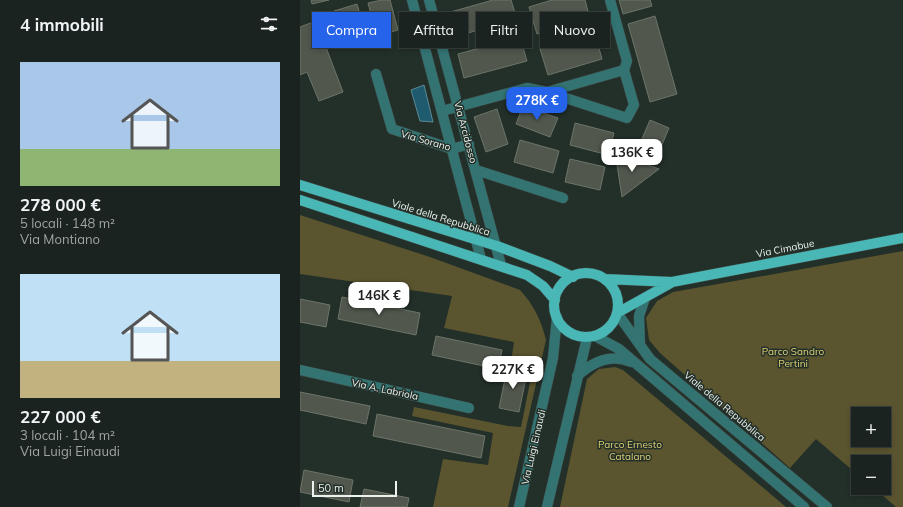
<!DOCTYPE html>
<html lang="it">
<head>
<meta charset="utf-8">
<style>
  body { margin:0; font-family:Mulish,sans-serif; background:#272f2c; color:#f1f3f6; height:100vh; display:flex; flex-direction:column; font-size:15px; white-space:nowrap }
  * { box-sizing:border-box; margin:0 }
  p { font-size:13px; color:#9fa4a4 }
  .icon { flex:none; width:22px; height:22px; fill:none; stroke:currentColor; stroke-width:2; stroke-linecap:round; stroke-linejoin:round }
  .map { position:relative; flex:1; overflow:hidden }
  .panel { display:flex; flex-direction:column; background:#1a231f; width:300px }
  .panel>* { flex:none }
  .banner { position:absolute; left:12px; top:12px; width:380px; height:36px; display:flex; gap:8px }
  .fabs { position:absolute; left:551px; top:407px; display:grid; gap:8px }
  .fabs a { display:grid; place-items:center; width:40px; height:40px; border-radius:0px; background:#1a231f; box-shadow:0 2px 6px #0003,0 0 0 1px #38403d; font-size:20px }
  .scale { position:absolute; left:12px; bottom:10px; width:85px; box-sizing:border-box; padding-left:4px; border:2px solid #ecf3ef; border-top:0; font-size:11px; line-height:14px; white-space:nowrap; color:#ecf3ef; -webkit-text-stroke:3px #232f29; paint-order:stroke }
  .price { position:absolute; translate:-50% -34px; padding:0 9px; border-radius:8px; background:#fff; color:#222; font-size:13px; line-height:26px; filter:drop-shadow(0 1px 2px #0008) }
  .price::after { content:''; position:absolute; left:50%; top:24px; width:12px; height:9px; margin-left:-6px; background:inherit; clip-path:polygon(0 0,100% 0,50% 100%) }
  .price.selected { background:#2563eb; color:#fff }
  ul { padding:0; list-style:none }
  li { display:grid; align-content:center; gap:8px; height:212px; padding:0 20px }
  li span { display:grid; place-items:center; height:124px; border-radius:0px; color:#555 }
  li>.icon { margin-inline-start:auto }
  span .icon { width:72px; height:72px; fill:#fffc; stroke-width:1 }
  li b { font-size:17px }
  h2 { display:flex; justify-content:space-between; align-items:center; height:48px; padding:0 20px; font-size:17px }
  .chip { padding:0 14px; border-radius:0px; background:#1a231f; box-shadow:0 2px 6px #0003,0 0 0 1px #38403d; font-size:14px; line-height:36px }
  .chip.selected { background:#2563eb; color:#fff }
  main { display:flex; flex:1; min-height:0 }
  .map>svg:first-child { display:block }
</style>
</head>
<body>
<main>
<section class="panel">
<h2>4 immobili<svg class="icon" aria-label="filters" viewBox="0 0 24 24"><path d="M4 7h16M4 17h16"/><circle cx="9" cy="7" r="2"/><circle cx="15" cy="17" r="2"/></svg></h2>
<ul>
<li><span style="background:linear-gradient(#a9c7e8 70%,#8fb573 0)"><svg class="icon" aria-label="home" viewBox="0 0 24 24"><path d="M3 11l9-7 9 7M6 9v11h12V9"/></svg></span><div><b>278 000 €</b><p>5 locali · 148 m²</p><p>Via Montiano</p></div></li>
<li><span style="background:linear-gradient(#bfe0f5 70%,#c2b280 0)"><svg class="icon" aria-label="home" viewBox="0 0 24 24"><path d="M3 11l9-7 9 7M6 9v11h12V9"/></svg></span><div><b>227 000 €</b><p>3 locali · 104 m²</p><p>Via Luigi Einaudi</p></div></li>
</ul>
</section>
<div class="map">
<svg width="603" height="507" viewBox="0 0 603 507">
  <rect width="100%" height="100%" fill="#232f29"/>
  <!-- green -->
  <path fill="#5a542f" fill-rule="evenodd" d="M0,215L130,257L220,290C234,305 241,320 246,340L208,507H133L143,459L188,465L193,433L112,416L114,407L208,426L221,427L233,367L211,362L214,342L144,328L152,296L0,274Z
    M603,251V507H596L574,488H584V462H558V475L516,439L490,468L360,353L349,340L346,318L357,301L373,292ZM558,414H584V440H558Z
    M315,367L323,370L486,507H260L287,379L299,369Z"/>
  <!-- water -->
  <path fill="#1e5b6f" stroke="#5c8995" d="M124,85L133,122L120,121L111,90Z"/>
  <!-- building -->
  <path fill="#51574c" stroke="#6d7468" d="M11,0H29L12,4Z
    M82,0H90L98,30L77,36L68,3Z
    M193,0H211L217,19L154,37L147,13Z
    M252,0H285L290,19L237,34L229,7Z
    M319,0H350L352,6L323,14Z
    M57,4L67,38L44,44L34,11Z
    M355,16L377,94L350,102L328,24Z
    M16,21L43,92L19,101L7,72L0,75V27Z
    M295,34L302,59L248,75L240,49Z
    M220,37L227,61L164,78L158,54Z
    M223,106L258,118L250,137L216,124Z
    M197,109L208,144L186,152L174,117Z
    M350,120L369,128L358,154L339,146Z
    M275,123L314,133L308,155L270,145Z
    M220,140L259,151L253,173L214,162Z
    M315,152L359,169L322,197Z
    M270,159L305,167L300,190L265,182Z
    M42,297L120,313L116,335L38,319Z
    M0,299L30,305L26,327L0,322Z
    M136,336L202,350L198,369L132,355Z
    M207,369L227,373L219,412L199,408Z
    M0,392L70,406L66,424L0,410Z
    M77,414L185,436L181,458L73,436Z
    M4,470L53,480L49,502L0,492Z
    M64,489L109,498L107,507H60Z"/>
  <g fill="none" stroke-linecap="round" stroke-linejoin="round">
    <!-- minor casing -->
    <g stroke="#3f4a45" stroke-width="11">
      <path id="minor" d="M112,0L181,259
        M129,0L201,265
        M310,0L327,61L324,70
        M76,74L92,129L152,149L169,144
        M142,111L227,88L247,92L327,118L334,105L324,70L247,92
        M176,170L263,198
        M317,313L350,359L527,507
        M295,336L319,349L504,507
        M340,345L339,316L345,298
        M0,370L169,408
        M277,376C293,362 310,353 331,362
        M219,507L253,358L257,317
        M247,507L287,338"/>
    </g>
    <!-- major casing -->
    <g stroke="#3f4a45" stroke-width="11">
      <path id="major" d="M0,185L197,246L250,266L273,277
        M0,200L227,275L243,286L255,300
        M254 305a32 32 0 1 1 64 0a32 32 0 1 1-64 0Z
        M305,279L372,282L603,238
        M317,313L371,283"/>
    </g>
    <!-- minor -->
    <use href="#minor" stroke="#337473" stroke-width="10"/>
    <!-- major -->
    <use href="#major" stroke="#48b7b5" stroke-width="10"/>
  </g>
  <g text-anchor="middle" stroke-width="3" stroke-linejoin="round" paint-order="stroke">
    <!-- street labels -->
    <g font-size="10" fill="#ecf3ef" stroke="#232f29">
      <text transform="translate(166 132) rotate(75)" y="4">Via Arcidosso</text>
      <text transform="translate(126 140) rotate(16)" y="4">Via Sorano</text>
      <text transform="translate(141 217) rotate(17)" y="4">Viale della Repubblica</text>
      <text transform="translate(485 248) rotate(-11)" y="4">Via Cimabue</text>
      <text transform="translate(85 389) rotate(12)" y="4">Via A. Labriola</text>
      <text transform="translate(425 406) rotate(40)" y="4">Viale della Repubblica</text>
      <text transform="translate(233 447) rotate(-77)" y="4">Via Luigi Einaudi</text>
    </g>
    <!-- park labels -->
    <g font-size="10" fill="#e2d375" stroke="#232f29">
      <text x="493" y="355">Parco Sandro<tspan x="493" dy="12">Pertini</tspan></text>
      <text x="330" y="448">Parco Ernesto<tspan x="330" dy="12">Catalano</tspan></text>
    </g>
  </g>
</svg>
<div class="fabs">
<a>+</a>
<a>−</a>
</div>
<div class="scale">50 m</div>
<b class="price selected" style="left:237px;top:121px">278K €</b>
<b class="price" style="left:332px;top:173px">136K €</b>
<b class="price" style="left:79px;top:316px">146K €</b>
<b class="price" style="left:213px;top:390px">227K €</b>
<div class="banner">
<a class="chip selected">Compra</a>
<a class="chip">Affitta</a>
<a class="chip">Filtri</a>
<a class="chip">Nuovo</a>
</div>
</div>
</main>
</body>
</html>
